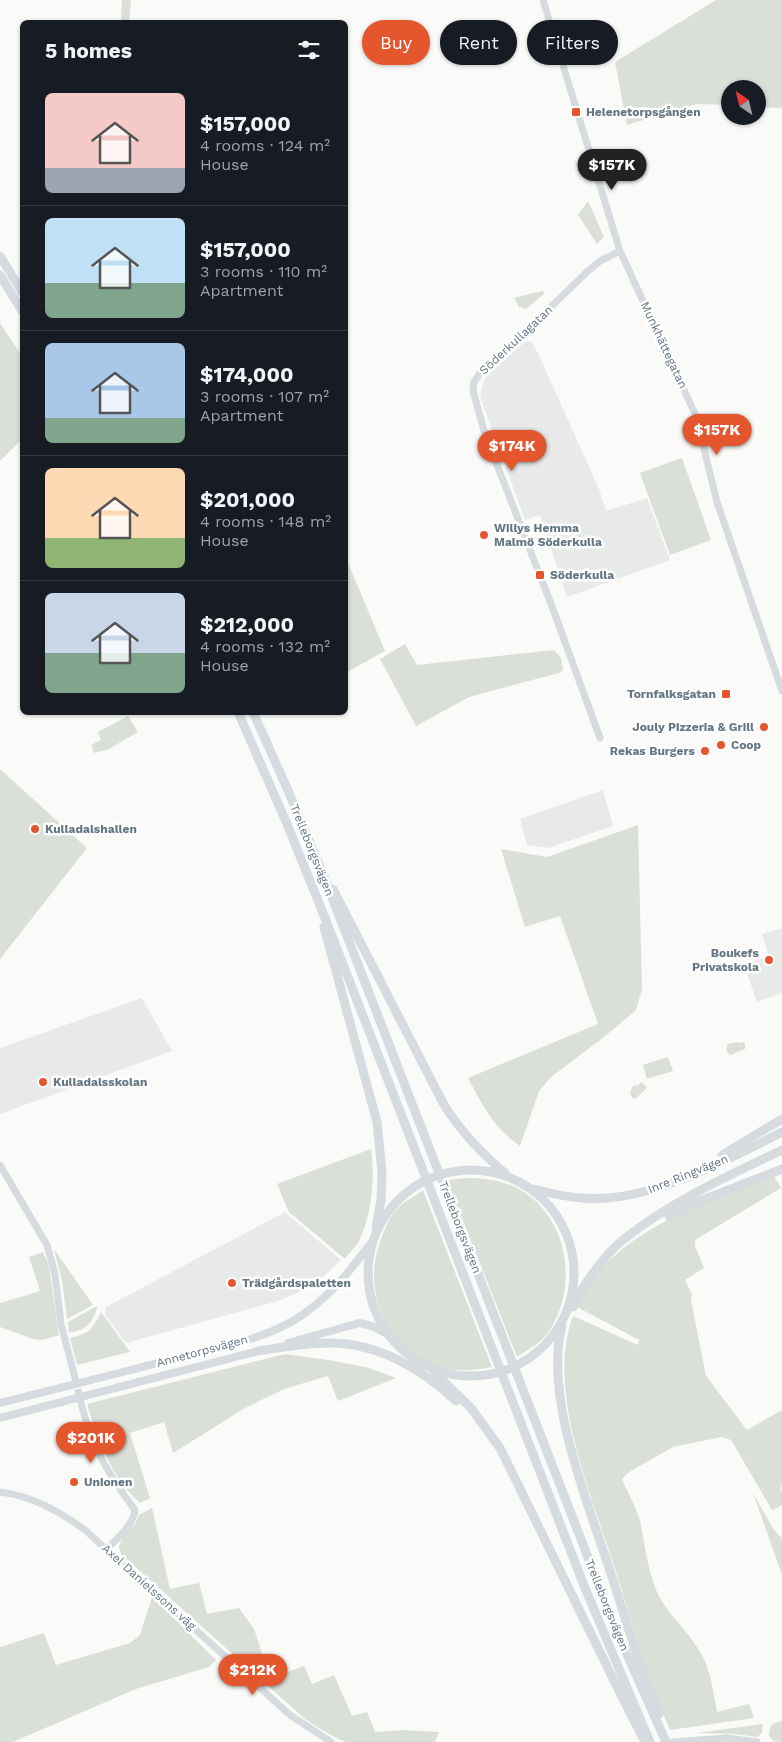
<!DOCTYPE html>
<html lang="en">
<head>
<meta charset="utf-8">
<style>
  body { margin:0; font-family:"Work Sans",sans-serif; background:#242831; color:#f1f3f6; height:100vh; display:flex; flex-direction:column; font-size:19px; white-space:nowrap }
  * { box-sizing:border-box; margin:0 }
  p { font-size:16px; color:#9ea1a6 }
  .icon { flex:none; width:28px; height:28px; fill:none; stroke:currentColor; stroke-width:2; stroke-linecap:round; stroke-linejoin:round }
  .map { position:relative; flex:1; overflow:hidden }
  .details { position:absolute; left:20px; top:20px; width:328px; height:695px; display:flex; flex-direction:column; background:#171b24; border-radius:8px; box-shadow:0 1px 4px #0004 }
  .details>* { flex:none }
  .top-card { position:absolute; left:362px; top:20px; width:344px; height:45px; display:flex; gap:10px }
  .needle { width:32px; rotate:325deg }
  .fabs { position:absolute; left:721px; top:80px; display:grid; gap:10px }
  .fabs a { display:grid; place-items:center; width:45px; height:45px; border-radius:50%; background:#171b24; box-shadow:0 1px 4px #0004; font-size:25px }
  .price { position:absolute; translate:-50% -42px; padding:0 11px; border-radius:18px; background:#e4572e; color:#fff; font-size:16px; line-height:32px; filter:drop-shadow(0 1px 2px #0008) }
  .price::after { content:''; position:absolute; left:50%; top:30px; width:15px; height:11px; margin-left:-8px; background:inherit; clip-path:polygon(0 0,100% 0,50% 100%) }
  .price.active { background:#222; color:#fff }
  ul { padding:0; list-style:none }
  li { display:flex; align-items:center; gap:15px; height:125px; padding:0 25px }
  li+li { border-top:1px solid #363941 }
  li span { display:grid; place-items:center; flex:none; width:140px; height:100px; border-radius:8px; color:#555 }
  li>.icon { margin-inline-start:auto }
  span .icon { width:60px; height:60px; fill:#fffc; stroke-width:1 }
  li b { font-size:21px }
  h2 { display:flex; justify-content:space-between; align-items:center; height:60px; padding:0 25px; font-size:21px }
  .tag { padding:0 18px; border-radius:22px; background:#171b24; box-shadow:0 1px 4px #0004; font-size:18px; line-height:45px }
  .tag.active { background:#e4572e; color:#fff }
  .map>svg:first-child { display:block }
</style>
</head>
<body>
<div class="map">
<svg width="782" height="1742" viewBox="0 0 782 1742">
  <rect width="100%" height="100%" fill="#fafaf8"/>
  <!-- built -->
  <path fill="#e8e9e9" d="M529,341L532,343L537,351L599,489L606,511L647,498L670,560L567,597L540,515L525,520L480,397L483,382L487,376L521,345Z
    M603,790L613,826L548,848L527,845L520,819Z
    M782,928V993L757,1002L744,965L769,956L762,934Z
    M142,998L172,1051L0,1114V1048Z
    M285,1212L341,1260L323,1277L303,1290L281,1300L126,1343L105,1315L106,1307Z"/>
  <!-- green -->
  <path fill="#dadfd7" d="M122,0H131L129,22H121Z
    M716,0H782V108L758,107V89H730V105L697,104L627,125L615,62Z
    M588,201L604,237L597,244L578,215Z
    M542,291L545,293L526,309L519,307L514,298Z
    M0,323L22,356V439L0,461Z
    M682,458L711,540L670,555L640,473Z
    M345,556L385,651L347,672L345,668Z
    M405,644L417,665L554,650L561,658L563,670L559,673L469,697L416,726L380,659Z
    M128,716L138,732L109,749L94,753L91,745L101,740L98,732Z
    M0,769L87,848L0,959Z
    M638,825L642,989L636,1010L604,1037L551,1077L539,1091L520,1146C494,1129 482,1104 468,1078L598,1024L560,916L525,927L501,849L547,857Z
    M737,1042L741,1043L743,1042L745,1043V1049L730,1055L726,1050L728,1044Z
    M668,1057L673,1071L647,1079L643,1065Z
    M641,1082L646,1086L647,1088L635,1099L632,1098L630,1092L632,1090L631,1088L635,1085L638,1086Z
    M371,1149C375,1178 372,1214 359,1241C356,1247 349,1253 345,1259L289,1212L277,1184Z
    M774,1176L781,1188L695,1240V1246L704,1268L685,1280L692,1294L691,1300L706,1376L747,1430L782,1410V1486L780,1488L782,1491V1505L772,1510L731,1440L722,1437L673,1447L629,1472L622,1479C628,1494 638,1510 641,1525C645,1547 648,1571 657,1592C667,1614 687,1630 699,1650C711,1669 713,1691 717,1712L749,1704L754,1718L670,1730C662,1711 654,1693 647,1673C636,1639 626,1603 615,1569C592,1497 545,1389 573,1316L638,1345L639,1340L577,1307C581,1299 585,1290 590,1283C628,1227 714,1199 774,1176Z
    M465,1178C484,1178 500,1180 517,1188C569,1215 580,1288 547,1334C540,1343 527,1350 517,1357L447,1180Z
    M423,1190L492,1367C481,1369 469,1371 457,1370C395,1364 359,1299 380,1242C384,1231 389,1216 398,1208C405,1201 415,1196 423,1190Z
    M54,1249L93,1305L67,1319L62,1281Z
    M43,1252L49,1266L59,1335L42,1340L33,1339L0,1327V1303L40,1291L29,1257Z
    M95,1307H97V1309C90,1326 87,1329 69,1333L68,1322Z
    M101,1312L130,1352L77,1365L70,1338C90,1333 92,1330 101,1312Z
    M285,1354L328,1360L366,1367L396,1378L338,1401L328,1376L284,1389L245,1408L173,1453L164,1422L130,1433L150,1498L140,1503C111,1477 98,1440 87,1404Z
    M753,1493L774,1530L782,1538V1575Z
    M152,1508L170,1589L199,1583L207,1614L239,1608L254,1629L262,1653L279,1675L304,1666L312,1684L334,1675L352,1716L367,1712L375,1732L404,1730L439,1732L435,1742H345L325,1732L305,1719L121,1554L119,1547L122,1538L135,1524L139,1515Z
    M152,1597L216,1660L209,1667L136,1689L13,1742H0V1647L44,1633L56,1665L130,1643L140,1635Z
    M782,1721V1742L773,1741L769,1735C771,1723 771,1724 782,1721Z
    M763,1724L762,1733L757,1737L735,1734L697,1733Z"/>
  <g fill="none" stroke-linecap="round" stroke-linejoin="round">
    <!-- secondary-tunnel -->
    <path stroke="#d5d9db" stroke-width="7" stroke-dasharray="7 3.5" stroke-linecap="butt" d="M75,1379L81,1402"/>
    <!-- secondary -->
    <path stroke="#d6dbdf" stroke-width="7" d="M543,0L620,251L696,416L717,502L782,691
      M600,738L553,609L485,434L473,391L474,382L482,370L529,328L588,271L600,261L620,251
      M0,1165L47,1245L55,1274L61,1324L75,1378
      M81,1403C92,1447 108,1474 135,1510C133,1526 117,1538 107,1549
      M0,1492C32,1496 59,1511 85,1530L290,1715L331,1742
      M673,1742L727,1738L757,1742"/>
    <!-- primary -->
    <path stroke="#d6dbdf" stroke-width="8" d="M288,1343L359,1323L372,1326L387,1334
      M0,1403C62,1387 125,1372 188,1355C227,1345 271,1338 305,1313C332,1294 352,1268 372,1242
      M0,1418L262,1350"/>
    <!-- highway -->
    <path stroke="#d6dbdf" stroke-width="9" d="M0,256L22,292
      M0,275L22,311
      M238,712L287,824L325,918L585,1588L650,1742
      M253,712L287,788L321,869L617,1632L666,1742
      M333,889L443,1103C460,1131 481,1153 506,1174
      M324,927L377,1122L382,1172L381,1200L376,1227
      M722,1155L782,1119
      M368 1273a103 103 0 1 1 206 0a103 103 0 1 1-206 0Z
      M533,1189C549,1193 565,1197 582,1198C646,1204 726,1161 782,1132
      M669,1216L700,1201L782,1169
      M573,1307C581,1287 606,1253 623,1240C670,1202 728,1176 782,1150
      M562,1326C543,1397 590,1508 612,1577C627,1623 640,1670 659,1714
      M258,1351C282,1347 306,1343 330,1343C378,1343 422,1369 456,1401
      M434,1372L471,1408L500,1448L622,1697L643,1738"/>
  </g>
  <!-- markers -->
  <g fill="#e4572e" stroke="#fff" stroke-width="2">
    <rect x="571" y="107" width="10" height="10" rx="2.5"/>
    <circle cx="484" cy="535" r="5"/>
    <rect x="535" y="570" width="10" height="10" rx="2.5"/>
    <rect x="721" y="689" width="10" height="10" rx="2.5"/>
    <circle cx="764" cy="727" r="5"/>
    <circle cx="721" cy="745" r="5"/>
    <circle cx="705" cy="751" r="5"/>
    <circle cx="35" cy="829" r="5"/>
    <circle cx="769" cy="960" r="5"/>
    <circle cx="43" cy="1082" r="5"/>
    <circle cx="232" cy="1283" r="5"/>
    <circle cx="74" cy="1482" r="5"/>
  </g>
  <g text-anchor="middle" stroke-width="5" stroke-linejoin="round" paint-order="stroke">
    <!-- poi labels -->
    <g font-size="12" font-weight="bold" fill="#657683" stroke="#fff" text-anchor="start">
      <text x="586" y="116">Helenetorpsgången</text>
      <text x="494" y="532">Willys Hemma<tspan x="494" dy="14">Malmö Söderkulla</tspan></text>
      <text x="550" y="579">Söderkulla</text>
      <text x="716" y="698" text-anchor="end">Tornfalksgatan</text>
      <text x="754" y="731" text-anchor="end">Jouly Pizzeria &amp; Grill</text>
      <text x="731" y="749">Coop</text>
      <text x="695" y="755" text-anchor="end">Rekas Burgers</text>
      <text x="45" y="833">Kulladalshallen</text>
      <text x="759" y="957" text-anchor="end">Boukefs<tspan x="759" dy="14">Privatskola</tspan></text>
      <text x="53" y="1086">Kulladalsskolan</text>
      <text x="242" y="1287">Trädgårdspaletten</text>
      <text x="84" y="1486">Unionen</text>
    </g>
    <!-- street labels -->
    <g font-size="12" fill="#657683" stroke="#fff">
      <text transform="translate(516 340) rotate(-43)" y="4">Söderkullagatan</text>
      <text transform="translate(664 345) rotate(65)" y="4">Munkhättegatan</text>
      <text transform="translate(312 850) rotate(68)" y="4">Trelleborgsvägen</text>
      <text transform="translate(688 1174) rotate(-22)" y="4">Inre Ringvägen</text>
      <text transform="translate(460 1227) rotate(69)" y="4">Trelleborgsvägen</text>
      <text transform="translate(202 1351) rotate(-15)" y="4">Annetorpsvägen</text>
      <text transform="translate(149 1587) rotate(42)" y="4">Axel Danielssons väg</text>
      <text transform="translate(607 1605) rotate(68)" y="4">Trelleborgsvägen</text>
    </g>
  </g>
</svg>
<div class="fabs">
<a><svg class="needle" viewBox="-14 -14 28 28"><path d="M0-13l5 13h-10z" fill="#e53935"/><path d="M0 13l5-13h-10z" fill="#9ea1a6"/></svg></a>
</div>
<b class="price active" style="left:612px;top:191px">$157K</b>
<b class="price" style="left:717px;top:456px">$157K</b>
<b class="price" style="left:512px;top:472px">$174K</b>
<b class="price" style="left:91px;top:1464px">$201K</b>
<b class="price" style="left:253px;top:1696px">$212K</b>
<div class="top-card">
<a class="tag active">Buy</a>
<a class="tag">Rent</a>
<a class="tag">Filters</a>
</div>
<section class="details">
<h2>5 homes<svg class="icon" aria-label="filters" viewBox="0 0 24 24"><path d="M4 7h16M4 17h16"/><circle cx="9" cy="7" r="2"/><circle cx="15" cy="17" r="2"/></svg></h2>
<ul>
<li><span style="background:linear-gradient(#f6c9c9 75%,#9aa5b1 0)"><svg class="icon" aria-label="home" viewBox="0 0 24 24"><path d="M3 11l9-7 9 7M6 9v11h12V9"/></svg></span><div><b>$157,000</b><p>4 rooms · 124 m²</p><p>House</p></div></li>
<li><span style="background:linear-gradient(#bfe0f5 65%,#7fa58c 0)"><svg class="icon" aria-label="home" viewBox="0 0 24 24"><path d="M3 11l9-7 9 7M6 9v11h12V9"/></svg></span><div><b>$157,000</b><p>3 rooms · 110 m²</p><p>Apartment</p></div></li>
<li><span style="background:linear-gradient(#a9c7e8 75%,#7fa58c 0)"><svg class="icon" aria-label="home" viewBox="0 0 24 24"><path d="M3 11l9-7 9 7M6 9v11h12V9"/></svg></span><div><b>$174,000</b><p>3 rooms · 107 m²</p><p>Apartment</p></div></li>
<li><span style="background:linear-gradient(#ffd9b3 70%,#8fb573 0)"><svg class="icon" aria-label="home" viewBox="0 0 24 24"><path d="M3 11l9-7 9 7M6 9v11h12V9"/></svg></span><div><b>$201,000</b><p>4 rooms · 148 m²</p><p>House</p></div></li>
<li><span style="background:linear-gradient(#c9d6e8 60%,#7fa58c 0)"><svg class="icon" aria-label="home" viewBox="0 0 24 24"><path d="M3 11l9-7 9 7M6 9v11h12V9"/></svg></span><div><b>$212,000</b><p>4 rooms · 132 m²</p><p>House</p></div></li>
</ul>
</section>
</div>
</body>
</html>
